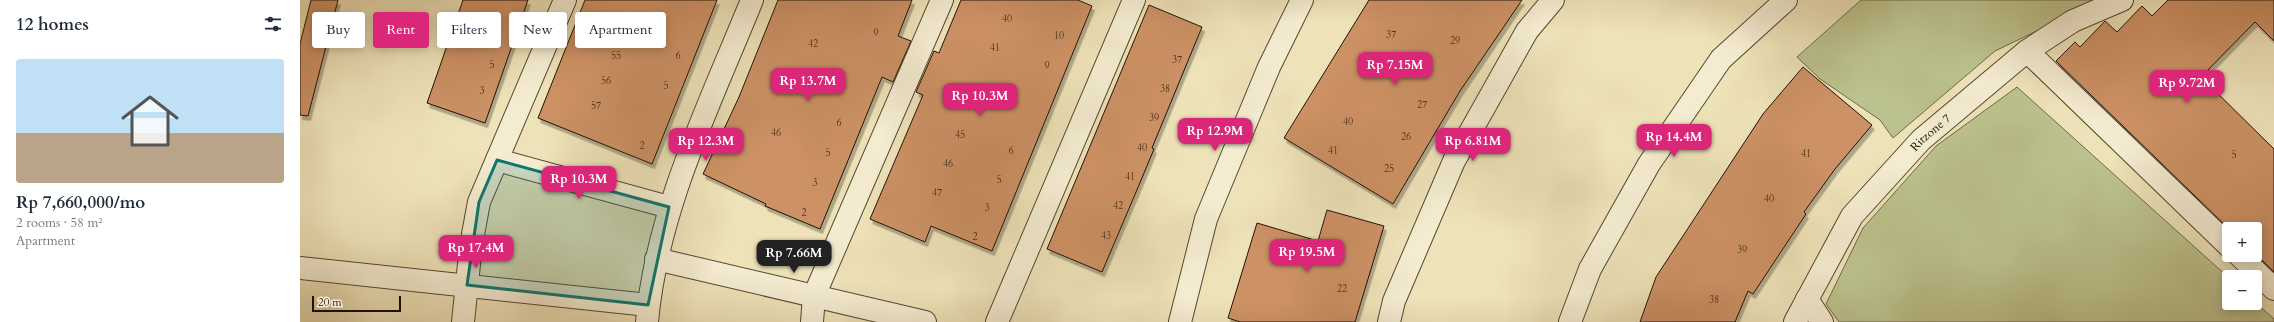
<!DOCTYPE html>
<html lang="en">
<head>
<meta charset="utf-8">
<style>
  body { margin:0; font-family:Cardo,serif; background:#f2f2f3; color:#1f2937; height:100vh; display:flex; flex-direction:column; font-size:15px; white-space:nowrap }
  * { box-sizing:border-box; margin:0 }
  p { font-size:13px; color:#747a83 }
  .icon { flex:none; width:22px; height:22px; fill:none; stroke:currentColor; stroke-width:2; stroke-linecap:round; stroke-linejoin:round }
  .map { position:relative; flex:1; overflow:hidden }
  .details { display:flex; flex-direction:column; background:#fff; width:300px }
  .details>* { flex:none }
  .top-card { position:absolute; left:12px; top:12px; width:380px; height:36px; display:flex; gap:8px }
  .buttons { position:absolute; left:1922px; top:222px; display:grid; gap:8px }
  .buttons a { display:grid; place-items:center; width:40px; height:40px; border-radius:4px; background:#fff; box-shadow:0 2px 10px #0003; font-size:20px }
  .scale { position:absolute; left:12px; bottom:10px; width:89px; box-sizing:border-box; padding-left:4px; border:2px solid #211304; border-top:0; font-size:11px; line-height:14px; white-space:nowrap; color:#211304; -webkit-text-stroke:3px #f4ecd1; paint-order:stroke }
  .price { position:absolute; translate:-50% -34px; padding:0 9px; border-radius:8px; background:#db2777; color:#fff; font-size:13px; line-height:26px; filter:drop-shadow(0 1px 2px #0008) }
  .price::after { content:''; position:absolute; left:50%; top:24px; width:12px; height:9px; margin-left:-6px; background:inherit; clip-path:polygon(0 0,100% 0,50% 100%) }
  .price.on { background:#222; color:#fff }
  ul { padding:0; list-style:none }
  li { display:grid; align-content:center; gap:8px; height:212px; padding:0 16px }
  li span { display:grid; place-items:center; height:124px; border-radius:4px; color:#555 }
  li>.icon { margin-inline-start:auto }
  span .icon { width:72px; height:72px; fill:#fffc; stroke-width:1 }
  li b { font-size:17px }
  h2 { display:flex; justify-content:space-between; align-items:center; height:48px; padding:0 16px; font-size:17px }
  .chip { padding:0 14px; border-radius:4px; background:#fff; box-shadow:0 2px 10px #0003; font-size:14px; line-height:36px }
  .chip.on { background:#db2777; color:#fff }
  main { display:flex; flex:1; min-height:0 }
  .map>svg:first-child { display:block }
</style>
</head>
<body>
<main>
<section class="details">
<h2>12 homes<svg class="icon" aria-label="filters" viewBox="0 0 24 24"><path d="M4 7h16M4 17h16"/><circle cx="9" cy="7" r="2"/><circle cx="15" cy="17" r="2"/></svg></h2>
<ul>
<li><span style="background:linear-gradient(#bfe0f5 60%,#b9a48a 0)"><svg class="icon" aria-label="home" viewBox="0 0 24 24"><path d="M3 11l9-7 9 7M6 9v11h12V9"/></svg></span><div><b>Rp 7,660,000/mo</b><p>2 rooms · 58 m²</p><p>Apartment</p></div></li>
</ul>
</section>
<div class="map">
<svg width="1974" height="322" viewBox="0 0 1974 322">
  <defs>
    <filter id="shadow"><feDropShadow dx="2.5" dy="4.5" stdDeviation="0" flood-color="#0004"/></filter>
  </defs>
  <rect width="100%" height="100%" fill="#eee2b8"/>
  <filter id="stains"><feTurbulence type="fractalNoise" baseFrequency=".005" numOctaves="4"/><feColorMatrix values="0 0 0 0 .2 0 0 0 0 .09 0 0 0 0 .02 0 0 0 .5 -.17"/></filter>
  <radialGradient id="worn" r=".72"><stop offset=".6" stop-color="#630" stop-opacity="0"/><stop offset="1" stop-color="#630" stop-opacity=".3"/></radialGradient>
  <!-- green -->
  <path fill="#bcc28d" stroke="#6e6a48" d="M1561,0H1810L1768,16L1695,51L1593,138L1580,120L1520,79L1497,57Z
    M1717,87L1929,278V303L1955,302L1974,319V322H1539L1526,304L1563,228L1636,146Z"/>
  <!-- building -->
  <path fill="#cc9165" stroke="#211304" filter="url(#shadow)" d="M11,0H38L8,116L0,115V44Z
    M163,0H228L185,123L127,103Z
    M285,0H417L352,164L238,118Z
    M478,0H612L598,36L611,41L593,82L582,77L520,229L465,206L466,204L403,174L439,97Z
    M661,0H778L792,6L692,251L631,226L625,242L570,219L623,95L616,92L634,51L639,53Z
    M1069,0H1222L1160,91L1093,204L984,138Z
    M1868,0H1974V41L1955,22L1901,77L1974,149V272L1955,253V229H1929L1756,61L1775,42L1780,47L1805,21L1817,32L1842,6L1852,16Z
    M849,5L902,27L852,148L854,149L842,178L802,272L747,249Z
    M1503,67L1572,125L1535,169L1504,212L1506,214L1453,294L1448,291L1435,322H1340L1356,277L1463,114Z
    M1027,210L1084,226L1055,322H940L928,318L957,223L1018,241Z"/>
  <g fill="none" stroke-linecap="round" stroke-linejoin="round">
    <!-- minor casing -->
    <g stroke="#544731" stroke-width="24">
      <g id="minor">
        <path d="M1727,51L1929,246"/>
        <path d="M197,160L369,207"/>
        <path d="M1939,255L1974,289"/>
        <path d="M356,259L625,322"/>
        <path d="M0,268L348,305"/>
        <path d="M1507,299L1522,322"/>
        <path d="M163,322L171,245L179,202L265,0"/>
        <path d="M347,322C357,209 410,104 452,0"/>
        <path d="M512,322L514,296L642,0"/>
        <path d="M697,322L834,0"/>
        <path d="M880,322L906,219L969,67L1002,0"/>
        <path d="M1089,322L1094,301L1154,161L1227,31L1253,0"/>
        <path d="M1270,322L1290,269L1349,164L1421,59L1486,0"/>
        <path id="s1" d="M1495,322L1552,216L1621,140L1727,51L1773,21L1822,0"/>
      </g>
    </g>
    <!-- minor -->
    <use href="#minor" stroke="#f4ecd1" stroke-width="22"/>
  </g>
  <!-- marked area -->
  <path fill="#0f766e" fill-opacity="0.2" stroke="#0f766e" stroke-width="3" stroke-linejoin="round" d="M197,160L369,207L348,305L167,285L179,202Z"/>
  <g text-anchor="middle" stroke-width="3" stroke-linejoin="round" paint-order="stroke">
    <!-- number labels -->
    <g font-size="10" fill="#4c321c">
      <text x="707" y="22">40</text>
      <text x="576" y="36">9</text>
      <text x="1091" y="38">37</text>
      <text x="759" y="39">10</text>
      <text x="1155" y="44">29</text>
      <text x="513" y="47">42</text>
      <text x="695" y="51">41</text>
      <text x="316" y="59">55</text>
      <text x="378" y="59">6</text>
      <text x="877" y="63">37</text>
      <text x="192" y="68">5</text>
      <text x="747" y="69">9</text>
      <text x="306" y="84">56</text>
      <text x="366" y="89">5</text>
      <text x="865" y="92">38</text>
      <text x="182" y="94">3</text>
      <text x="1122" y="108">27</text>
      <text x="296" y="109">57</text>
      <text x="854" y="121">39</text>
      <text x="1048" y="125">40</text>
      <text x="539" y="126">6</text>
      <text x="476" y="136">46</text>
      <text x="660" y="138">45</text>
      <text x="1106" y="140">26</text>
      <text x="342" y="149">2</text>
      <text x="842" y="151">40</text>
      <text x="711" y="154">6</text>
      <text x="1033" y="154">41</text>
      <text x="528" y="156">5</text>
      <text x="1506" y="157">41</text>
      <text x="1934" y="158">5</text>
      <text x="648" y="167">46</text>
      <text x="1089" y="172">25</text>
      <text x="830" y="180">41</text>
      <text x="699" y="183">5</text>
      <text x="515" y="186">3</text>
      <text x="637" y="196">47</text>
      <text x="1469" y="202">40</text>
      <text x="818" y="209">42</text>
      <text x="687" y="211">3</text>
      <text x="504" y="216">2</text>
      <text x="806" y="239">43</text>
      <text x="675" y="240">2</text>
      <text x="1442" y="253">39</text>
      <text x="1042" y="292">22</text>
      <text x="1414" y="303">38</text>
    </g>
    <!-- street labels -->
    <g font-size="12" fill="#211304" stroke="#f4ecd1">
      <text dy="4" stroke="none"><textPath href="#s1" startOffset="235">Ritzone 7</textPath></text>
    </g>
  </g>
  <rect width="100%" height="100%" filter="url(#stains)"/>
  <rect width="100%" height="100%" fill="url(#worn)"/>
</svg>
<div class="buttons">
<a>+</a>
<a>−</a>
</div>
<div class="scale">20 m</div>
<b class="price" style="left:1095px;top:86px">Rp 7.15M</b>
<b class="price" style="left:508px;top:102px">Rp 13.7M</b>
<b class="price" style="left:1887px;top:104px">Rp 9.72M</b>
<b class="price" style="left:680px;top:117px">Rp 10.3M</b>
<b class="price" style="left:915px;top:152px">Rp 12.9M</b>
<b class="price" style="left:1374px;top:158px">Rp 14.4M</b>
<b class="price" style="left:406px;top:162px">Rp 12.3M</b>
<b class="price" style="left:1173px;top:162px">Rp 6.81M</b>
<b class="price" style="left:279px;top:200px">Rp 10.3M</b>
<b class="price" style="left:176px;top:269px">Rp 17.4M</b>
<b class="price" style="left:1007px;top:273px">Rp 19.5M</b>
<b class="price on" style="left:494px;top:274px">Rp 7.66M</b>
<div class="top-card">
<a class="chip">Buy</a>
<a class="chip on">Rent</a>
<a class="chip">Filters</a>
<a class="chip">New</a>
<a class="chip">Apartment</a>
</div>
</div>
</main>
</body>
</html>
